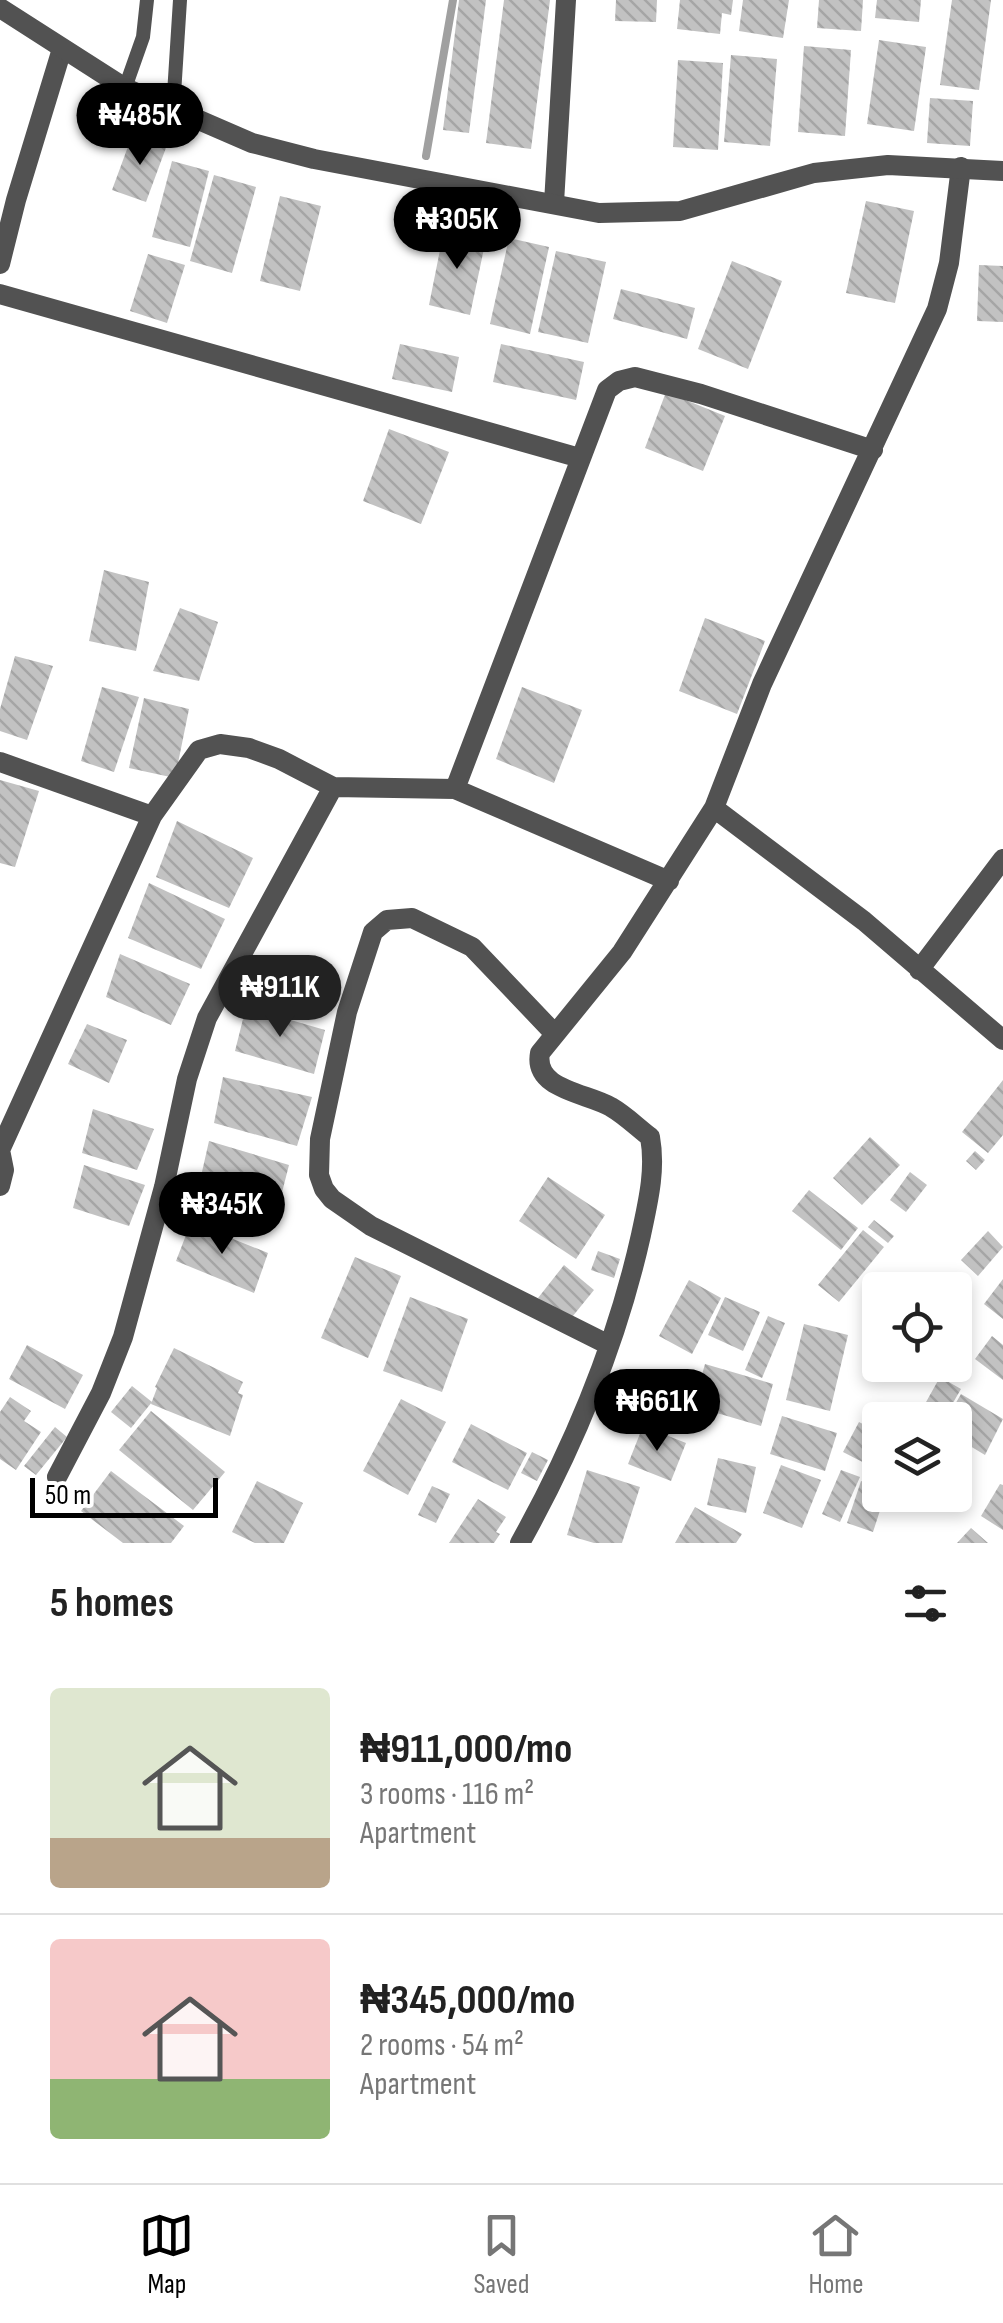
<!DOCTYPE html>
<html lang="en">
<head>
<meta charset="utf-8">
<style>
  body { margin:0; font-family:"Sofia Sans Condensed",sans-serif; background:#f6f6f6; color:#222; height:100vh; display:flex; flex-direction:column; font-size:38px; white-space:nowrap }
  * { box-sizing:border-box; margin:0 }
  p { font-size:32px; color:#767676 }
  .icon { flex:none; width:55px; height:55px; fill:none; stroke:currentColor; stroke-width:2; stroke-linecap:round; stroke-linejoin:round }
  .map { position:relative; height:1543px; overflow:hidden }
  .details { display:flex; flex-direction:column; background:#fff; flex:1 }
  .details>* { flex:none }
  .buttons { position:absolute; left:862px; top:1272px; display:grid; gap:20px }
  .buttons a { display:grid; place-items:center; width:110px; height:110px; border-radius:10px; background:#fff; box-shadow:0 5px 15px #0003; font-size:50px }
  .scale { position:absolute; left:30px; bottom:25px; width:188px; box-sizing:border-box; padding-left:10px; border:5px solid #000; border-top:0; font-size:28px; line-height:35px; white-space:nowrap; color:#000; -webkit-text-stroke:8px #fff; paint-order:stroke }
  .price { position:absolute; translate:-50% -85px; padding:0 22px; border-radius:35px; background:#000; color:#fff; font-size:32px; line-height:65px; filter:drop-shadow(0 2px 5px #0008) }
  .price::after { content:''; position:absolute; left:50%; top:60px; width:30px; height:22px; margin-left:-15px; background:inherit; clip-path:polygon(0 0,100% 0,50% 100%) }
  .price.current { background:#222; color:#fff }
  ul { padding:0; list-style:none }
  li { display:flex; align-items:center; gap:30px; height:250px; padding:0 50px }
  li+li { border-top:2px solid #e0e0e0 }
  li span { display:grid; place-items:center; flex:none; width:280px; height:200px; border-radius:10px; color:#555 }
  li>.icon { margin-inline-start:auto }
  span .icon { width:120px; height:120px; fill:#fffc; stroke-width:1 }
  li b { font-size:42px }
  h2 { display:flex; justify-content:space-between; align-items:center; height:120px; padding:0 50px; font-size:42px }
  .menu { display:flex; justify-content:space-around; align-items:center; height:140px; border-top:2px solid #e0e0e0; background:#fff; font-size:28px; color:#767676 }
  .menu a { display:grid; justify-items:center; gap:5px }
  .menu .current { color:#000 }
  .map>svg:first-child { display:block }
</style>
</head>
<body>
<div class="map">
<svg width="1003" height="1543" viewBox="0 0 1003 1543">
  <defs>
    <pattern id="building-back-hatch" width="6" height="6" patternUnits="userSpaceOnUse" patternTransform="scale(2.5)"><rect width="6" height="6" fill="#c2c2c2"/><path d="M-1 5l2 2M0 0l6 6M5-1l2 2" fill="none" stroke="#a5a5a5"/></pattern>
  </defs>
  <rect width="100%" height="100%" fill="#fff"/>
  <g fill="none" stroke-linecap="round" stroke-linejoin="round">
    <!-- stream -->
    <path stroke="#a0a0a0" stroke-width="8" d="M426,156L453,0"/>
  </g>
  <!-- building -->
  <path fill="url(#building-back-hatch)" d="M459,0H486L469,133L443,130Z
    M504,0H550L531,149L486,143Z
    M616,0H657L656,22L615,21Z
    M680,0H733L731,15L722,13L720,34L677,29Z
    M743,0H789L783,38L739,31Z
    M819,0H863L861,31L817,28Z
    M877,0H921L919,22L875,18Z
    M952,0H991L979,90L940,85Z
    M879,40L926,47L914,131L867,124Z
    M804,46L851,50L845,136L798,132Z
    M731,55L777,59L770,146L724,142Z
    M678,60L723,63L718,150L673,147Z
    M930,98L973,101L970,146L927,143Z
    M133,133L167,145L146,202L112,190Z
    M172,161L209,171L190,247L152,237Z
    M214,175L256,187L232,273L190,261Z
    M280,196L321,206L300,291L260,281Z
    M866,201L914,211L895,303L846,293Z
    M444,230L486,239L470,315L429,305Z
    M509,238L549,247L530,334L490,324Z
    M556,251L606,262L588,343L538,332Z
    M148,254L185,265L167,323L130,311Z
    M732,261L782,281L748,369L698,349Z
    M979,265L1003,266V322L977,321Z
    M621,289L695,308L687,339L613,319Z
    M400,344L459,357L452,392L392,379Z
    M501,344L584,362L576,400L493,382Z
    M666,392L725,416L703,471L645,448Z
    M389,429L449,452L421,524L363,501Z
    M104,570L149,582L136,651L89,641Z
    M180,608L218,622L199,681L153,671Z
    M705,618L765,641L737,714L679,691Z
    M15,656L53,666L27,740L0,731V709Z
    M102,687L139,697L114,772L81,761Z
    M522,687L582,710L554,783L496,759Z
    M144,698L189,709L175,778L129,768Z
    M0,780L39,791L15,867L0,863Z
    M177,821L253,858L229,908L156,877Z
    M149,883L225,919L201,969L128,938Z
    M120,954L190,984L171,1025L106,997Z
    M246,1007L325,1030L314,1074L235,1051Z
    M87,1024L127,1040L109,1083L68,1064Z
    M223,1077L312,1097L297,1146L214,1123Z
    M1003,1080V1135L988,1153L962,1132Z
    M93,1109L154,1129L137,1170L82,1153Z
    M870,1137L900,1165L862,1205L833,1178Z
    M209,1141L289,1165L278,1208L199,1185Z
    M975,1151L985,1160L976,1170L966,1161Z
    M84,1165L145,1185L129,1226L73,1208Z
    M910,1172L927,1185L906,1212L890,1200Z
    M548,1177L605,1215L576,1259L519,1221Z
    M809,1190L858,1228L841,1250L792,1211Z
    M874,1220L894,1236L888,1243L868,1227Z
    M191,1222L268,1253L254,1293L176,1261Z
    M863,1230L884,1247L839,1302L818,1285Z
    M988,1231L1003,1247L978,1276L961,1260Z
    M598,1251L620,1259L614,1278L591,1270Z
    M355,1257L401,1276L368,1358L321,1338Z
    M564,1265L594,1290L568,1322L538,1298Z
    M902,1275L917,1290H886Z
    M936,1279L954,1290H929Z
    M1003,1279V1319L984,1304Z
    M689,1280L721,1298L692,1354L659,1336Z
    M955,1290L971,1300L955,1326Z
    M880,1296V1323L867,1309Z
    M410,1297L468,1319L442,1392L383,1371Z
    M725,1297L760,1312L743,1351L708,1335Z
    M768,1316L785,1323L762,1378L745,1370Z
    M804,1324L848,1335L830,1411L786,1400Z
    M992,1336L1003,1345V1380L975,1359Z
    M27,1345L83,1375L65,1409L9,1379Z
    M174,1348L243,1382L238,1393L243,1395L230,1436L151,1404L157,1388L155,1387Z
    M705,1364L773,1384L761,1426L693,1406Z
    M629,1374L674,1391L662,1424L616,1406Z
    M940,1377L961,1389L943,1420H916Z
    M132,1386L152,1402L131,1428L111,1412Z
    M961,1394L1003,1419L985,1455L955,1437V1420H946Z
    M10,1397L31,1411L24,1421L41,1432L16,1470L0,1459V1412Z
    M401,1399L446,1422L408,1495L363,1471Z
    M151,1411L225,1472L193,1510L119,1450Z
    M782,1416L837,1433L825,1471L770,1454Z
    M859,1422L880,1433V1471L843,1452Z
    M471,1424L527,1453L508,1490L452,1462Z
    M643,1426L686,1443L671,1481L628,1464Z
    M55,1427L67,1437L36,1475L24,1466Z
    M532,1452L548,1460L537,1481L521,1473Z
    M718,1458L756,1467L746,1513L707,1505Z
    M781,1465L821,1480L802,1528L763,1513Z
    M587,1470L640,1487L622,1543H594L567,1535Z
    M841,1470L860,1477L840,1522L822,1514Z
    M111,1471L184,1526L171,1543H123L81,1511Z
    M257,1481L303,1503L284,1543H255L232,1532Z
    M861,1481L880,1488V1495H885L873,1532L847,1523Z
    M1000,1484L1003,1485V1530L981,1516Z
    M432,1486L450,1494L436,1523L418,1515Z
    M478,1499L506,1517L496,1532L500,1534L494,1543H449Z
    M695,1507L742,1534L736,1543H675Z
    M971,1528L988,1543H957Z"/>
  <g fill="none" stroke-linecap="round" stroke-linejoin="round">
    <!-- service -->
    <path stroke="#525252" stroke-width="14" d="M125,88L143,37L147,0
      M173,110L180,0"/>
    <!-- minor -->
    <path stroke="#525252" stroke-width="20" d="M554,203L566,0
      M0,264L16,200L62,49
      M0,294L580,458
      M0,762L152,816L199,750L220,744L249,748L279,759L333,787L455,789L669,881
      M455,789L607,390L619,381L635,377L701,394L873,450
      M714,808L864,921L1003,1040
      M919,970L1003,859
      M554,1033L472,947L412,918L387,920L373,932L347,1012L320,1139L319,1175L324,1189L332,1199L371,1226L609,1345
      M0,1150L152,816
      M0,1150L4,1170L0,1186
      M57,1477L101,1393L123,1337L164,1187L187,1079L207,1018L333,787
      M520,1543C573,1448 617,1342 641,1235C648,1202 656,1170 650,1137C637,1127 625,1115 611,1107C588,1093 533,1090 540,1053L622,952L714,808L762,684L937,309L949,263L961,167"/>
    <!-- tertiary -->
    <path stroke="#525252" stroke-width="20" d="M0,8L125,88L252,143L314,159L599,213L680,211L814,173L888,165L1003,171"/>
  </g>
</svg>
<div class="buttons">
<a><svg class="icon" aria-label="locate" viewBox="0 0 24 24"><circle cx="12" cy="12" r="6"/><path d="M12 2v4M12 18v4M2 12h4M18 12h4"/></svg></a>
<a><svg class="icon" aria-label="layers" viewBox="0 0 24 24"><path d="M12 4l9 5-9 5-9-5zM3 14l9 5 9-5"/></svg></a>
</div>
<div class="scale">50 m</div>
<b class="price" style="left:140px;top:168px">₦485K</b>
<b class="price" style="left:457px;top:272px">₦305K</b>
<b class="price current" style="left:280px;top:1040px">₦911K</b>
<b class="price" style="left:222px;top:1257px">₦345K</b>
<b class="price" style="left:657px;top:1454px">₦661K</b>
</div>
<section class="details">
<h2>5 homes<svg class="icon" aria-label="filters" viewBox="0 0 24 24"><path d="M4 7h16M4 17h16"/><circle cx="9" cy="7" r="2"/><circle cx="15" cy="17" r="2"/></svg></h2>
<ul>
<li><span style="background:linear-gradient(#dfe7d0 75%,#b9a48a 0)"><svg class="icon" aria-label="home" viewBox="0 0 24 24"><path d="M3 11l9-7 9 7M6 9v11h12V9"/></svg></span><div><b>₦911,000/mo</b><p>3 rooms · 116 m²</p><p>Apartment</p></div></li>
<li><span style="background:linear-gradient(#f6c9c9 70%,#8fb573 0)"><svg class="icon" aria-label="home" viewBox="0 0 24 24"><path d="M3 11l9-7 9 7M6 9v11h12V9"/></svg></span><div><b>₦345,000/mo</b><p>2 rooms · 54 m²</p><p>Apartment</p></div></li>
</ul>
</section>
<nav class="menu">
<a class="current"><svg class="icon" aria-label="map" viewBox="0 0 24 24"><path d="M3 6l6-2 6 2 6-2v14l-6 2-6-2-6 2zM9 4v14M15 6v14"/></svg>Map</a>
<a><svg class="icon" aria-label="saved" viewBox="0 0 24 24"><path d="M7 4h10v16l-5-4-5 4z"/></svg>Saved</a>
<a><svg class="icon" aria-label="home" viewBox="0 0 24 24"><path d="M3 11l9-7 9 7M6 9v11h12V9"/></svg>Home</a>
</nav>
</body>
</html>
